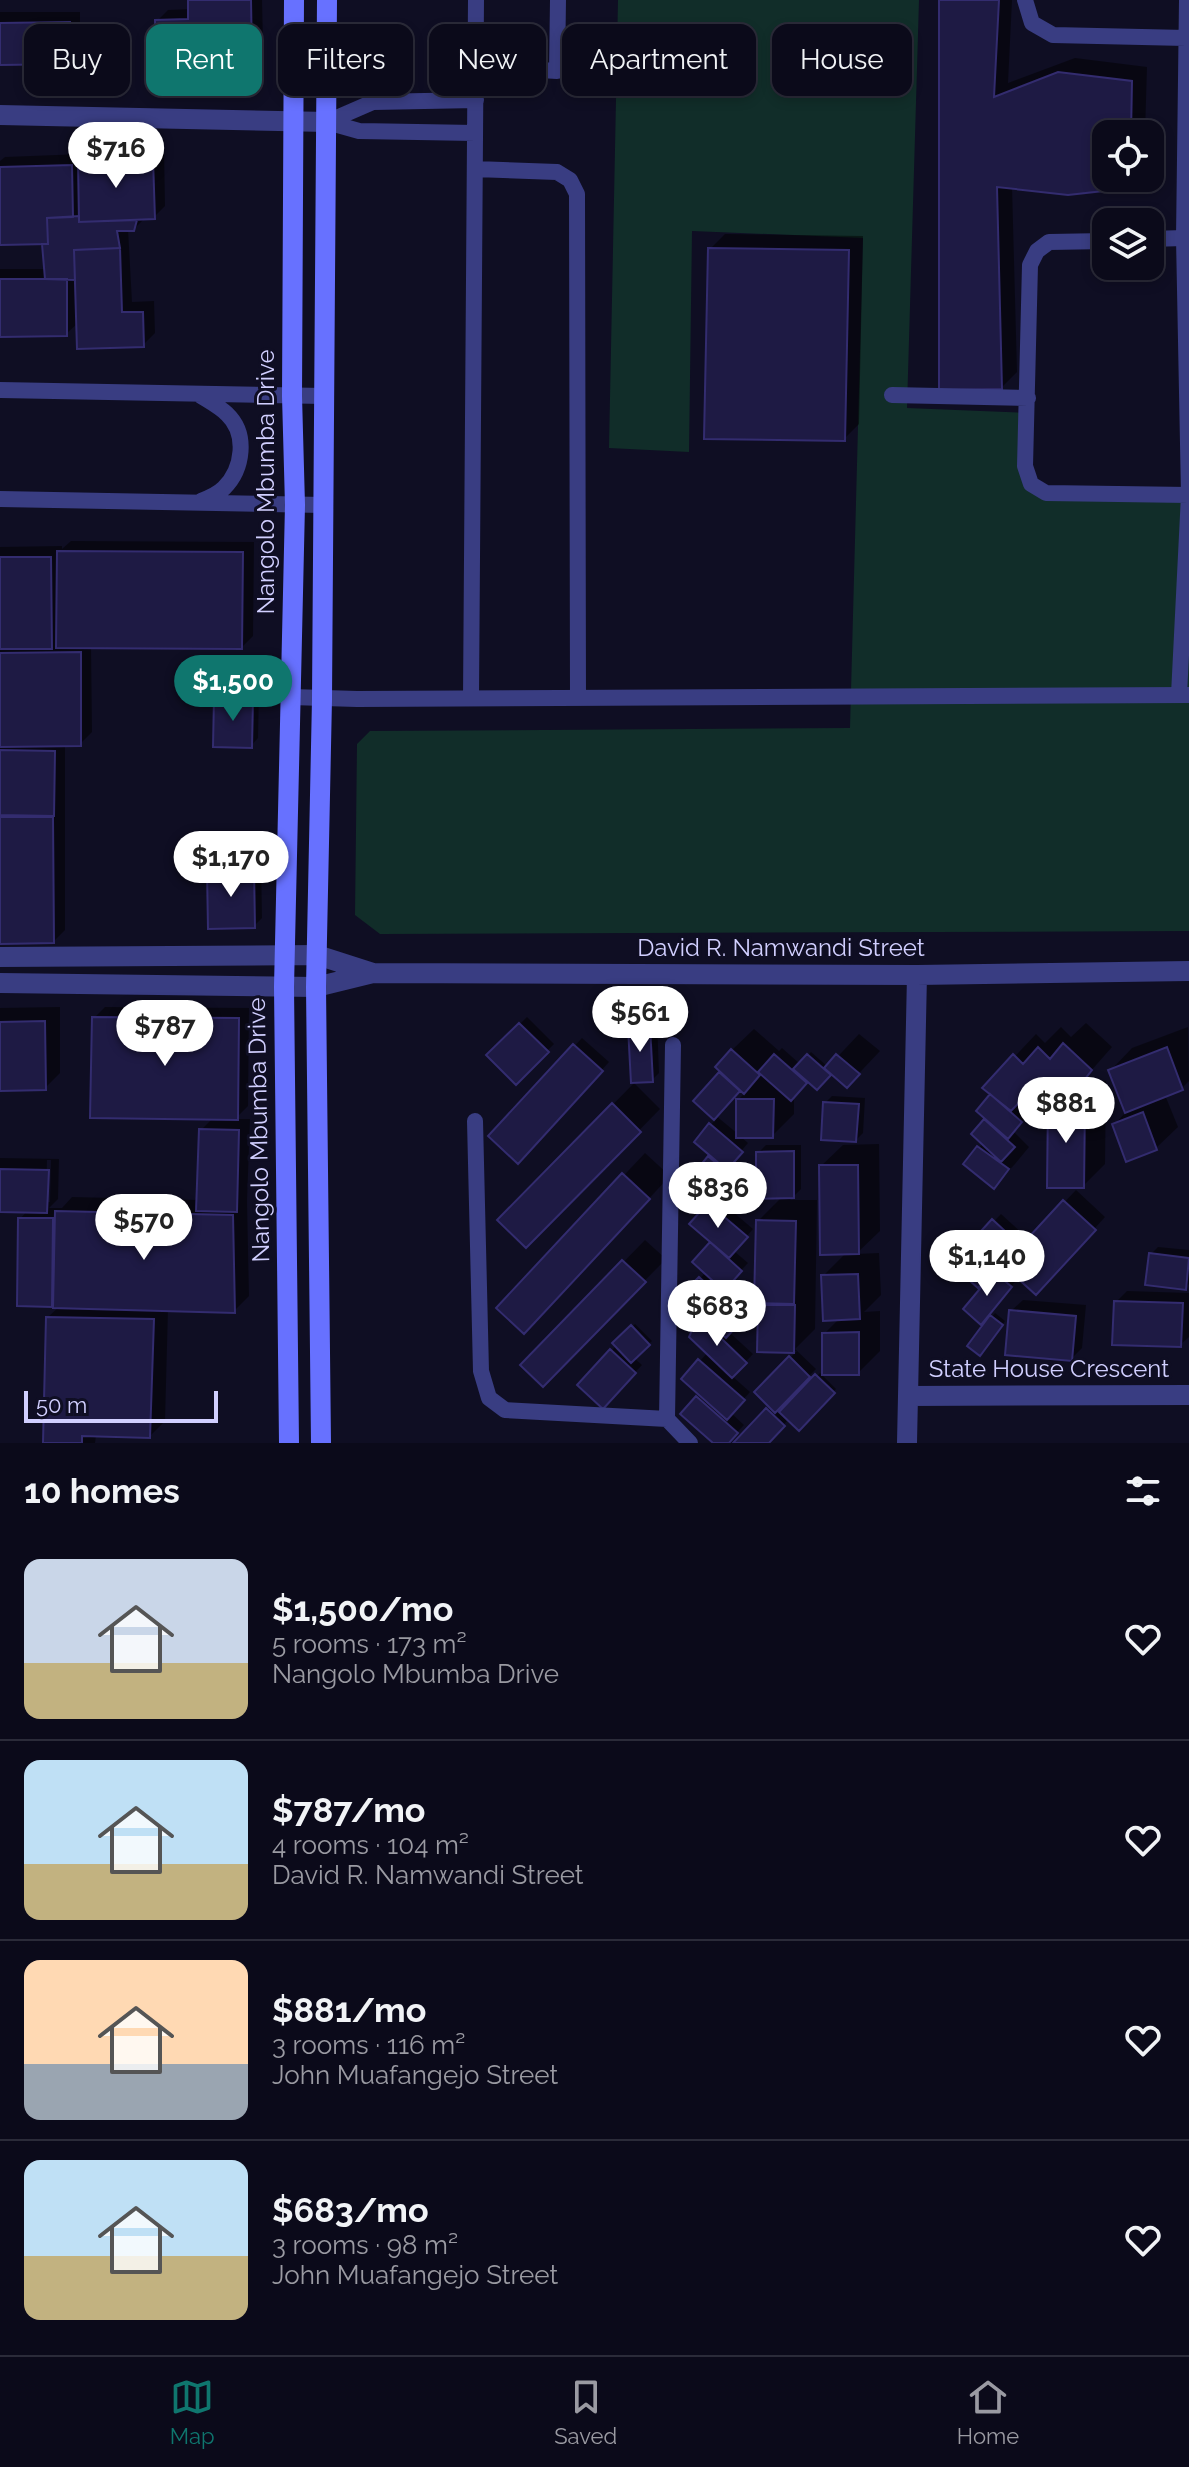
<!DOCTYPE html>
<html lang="en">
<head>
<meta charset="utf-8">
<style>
  body { margin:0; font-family:Raleway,sans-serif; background:#141323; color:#f1f3f6; height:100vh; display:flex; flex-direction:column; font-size:30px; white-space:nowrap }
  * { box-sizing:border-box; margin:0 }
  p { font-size:26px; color:#9a9aa2 }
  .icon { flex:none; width:44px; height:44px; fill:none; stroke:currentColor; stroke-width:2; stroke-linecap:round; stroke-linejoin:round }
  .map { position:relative; height:1443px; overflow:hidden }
  .side { display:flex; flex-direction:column; background:#0b0a1a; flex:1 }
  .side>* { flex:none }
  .banner { position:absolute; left:24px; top:24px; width:1142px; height:72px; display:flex; gap:16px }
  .fabs { position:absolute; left:1092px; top:120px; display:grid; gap:16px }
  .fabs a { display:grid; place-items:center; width:72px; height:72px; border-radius:16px; background:#0b0a1a; box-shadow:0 4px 12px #0003,0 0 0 2px #2b2b39; font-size:40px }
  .scale { position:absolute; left:24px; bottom:20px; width:194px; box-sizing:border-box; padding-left:8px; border:4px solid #d1cfff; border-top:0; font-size:22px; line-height:28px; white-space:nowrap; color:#d1cfff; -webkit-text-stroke:6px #0f0e23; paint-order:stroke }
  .price { position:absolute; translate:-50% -68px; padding:0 18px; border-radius:28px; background:#fff; color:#222; font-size:26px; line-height:52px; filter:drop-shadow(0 2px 4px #0008) }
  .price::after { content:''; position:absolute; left:50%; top:48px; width:24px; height:18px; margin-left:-12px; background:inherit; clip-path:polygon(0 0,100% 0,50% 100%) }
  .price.active { background:#0f766e; color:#fff }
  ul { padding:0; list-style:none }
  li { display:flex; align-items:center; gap:24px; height:200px; padding:0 24px }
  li+li { border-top:2px solid #2b2b39 }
  li span { display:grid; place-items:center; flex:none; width:224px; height:160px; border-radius:16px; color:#555 }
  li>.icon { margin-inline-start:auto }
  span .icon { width:96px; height:96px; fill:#fffc; stroke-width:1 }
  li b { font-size:34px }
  h2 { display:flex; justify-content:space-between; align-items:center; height:96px; padding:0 24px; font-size:34px }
  .chip { padding:0 28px; border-radius:16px; background:#0b0a1a; box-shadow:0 4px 12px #0003,0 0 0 2px #2b2b39; font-size:28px; line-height:72px }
  .chip.active { background:#0f766e; color:#fff }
  .tabs { display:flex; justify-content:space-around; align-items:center; height:112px; border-top:2px solid #2b2b39; background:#0b0a1a; font-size:22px; color:#9a9aa2 }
  .tabs a { display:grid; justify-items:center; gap:4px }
  .tabs .active { color:#0f766e }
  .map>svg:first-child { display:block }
</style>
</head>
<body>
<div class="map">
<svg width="1189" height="1443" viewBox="0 0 1189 1443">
  <rect width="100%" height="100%" fill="#0f0e23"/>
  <!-- green -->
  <path fill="#112d29" d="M618,0H919L907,408L1028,413L1025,466L1046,493L1189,496V931L380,934L355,915L357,744L370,731L850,728L863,238L692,231L689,452L609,448Z"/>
  <!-- shadow -->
  <path fill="#0007" fill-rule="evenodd" d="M190,0H262L263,44L252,56L157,21L168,10L190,9Z
    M941,0H1012L1008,83L1075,58L1147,67L1145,134H1106V178H1138L1129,187L1012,186L1017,372L1002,387Z
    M0,12H80V51L69,62L0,63Z
    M164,149L165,206L154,217L145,218L134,229H128L132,302L154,301L155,333L143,345L78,323L66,334L0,335V269H46L43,242L0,243V161L5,157L82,154V160L91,151Z
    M725,234L863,236L859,424L844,439L710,249Z
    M71,541L254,542L253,636L242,647L91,646L92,732L80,744H65V930L54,941L0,942V547L62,546V549Z
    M224,691L259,692L258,738L251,746L216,698Z
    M261,862L262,918L254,926L209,870L216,863Z
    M60,1007V1073L45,1088L0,1089V1008Z
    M105,1007L249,1008L248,1106L235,1119H250L247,1201L249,1296L234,1311L168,1309L165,1421L150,1436L96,1435L95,1443H45L48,1317L60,1306L55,1301L51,1305L20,1219L28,1210H0V1158L59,1159L58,1199L49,1208H62L72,1197L199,1200L201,1130L214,1117L94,1018ZM47,1160H51L50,1202H46Z
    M527,1017L554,1044L516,1082L489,1055Z
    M657,1020L659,1073L652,1080L630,1028L637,1021Z
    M1086,1023L1112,1047L1082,1081H1106L1105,1164L1083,1186L1050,1103L1071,1082L1064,1076L1036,1083L1030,1089L1042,1099L1013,1131L1029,1147L1015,1164L994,1186L966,1164L983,1143L973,1134L988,1119L993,1094L985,1088L1036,1034L1045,1043L1061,1027L1071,1037Z
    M1188,1027L1189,1081L1182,1088L1165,1095L1178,1127L1156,1148L1114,1125L1126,1112L1111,1070L1132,1048Z
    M754,1029L779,1051L782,1048L800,1064L811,1052L828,1067L859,1034L880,1051L847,1086L831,1072L817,1087L808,1080L794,1095V1114L772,1136H740L748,1143L731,1163L750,1179L726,1206L753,1229L734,1251L748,1263L725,1287L750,1310L729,1332L753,1354L732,1376L750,1392L731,1413L744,1425L727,1443H716L683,1414L701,1394L684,1379L708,1352L692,1336L703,1314L692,1287L706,1272L695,1262L713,1242L709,1204L717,1196L693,1177L712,1155L696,1142L716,1119L696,1101L722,1071L732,1050ZM746,1081L743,1090L746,1092L738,1100V1134L715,1115Z
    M582,1038L609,1062L525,1154L491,1136Z
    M634,1083L660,1109L526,1246L500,1220Z
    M832,1096L865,1098L863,1133L856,1140L825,1103Z
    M879,1144L880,1231L856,1254L879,1253L881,1295L864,1312L880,1311V1351L858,1373L824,1334L840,1318L823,1276L847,1252L821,1166L843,1145Z
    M766,1145H801V1189L790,1200H817L815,1329L795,1349L816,1369L775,1410L787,1421L766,1443H735L771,1406L756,1392L797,1351L759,1350L758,1221L783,1196L758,1153Z
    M645,1153L670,1176L545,1310L499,1308Z
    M1076,1190L1105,1217L1047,1281L1019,1277L988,1315L966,1309L996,1274Z
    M1001,1214L1025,1236L978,1285L954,1263Z
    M645,1240L666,1259L543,1384L523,1365Z
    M1158,1247L1189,1250V1284L1185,1288L1151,1254Z
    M1127,1291L1189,1293V1337L1180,1345L1116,1302Z
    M1023,1300L1086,1305L1082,1348L1071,1359L1011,1311Z
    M995,1313L1005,1321L983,1351L969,1346Z
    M635,1324L652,1341L634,1358L642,1365L603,1406L580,1384L617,1345L615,1343Z
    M820,1373L836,1389L799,1428L782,1412Z"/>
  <!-- building -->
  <path fill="#1e1a44" stroke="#332c6f" stroke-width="2" d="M188,0H251L252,58L156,61L155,20L188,19Z
    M939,0H999L994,97L1058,72L1132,81L1131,134H1106V178H1130V188L1068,195L997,187L1002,389L939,390Z
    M70,22V64L0,65V23Z
    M153,159L155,219L79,222L78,161Z
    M72,165L73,217L47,218L48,244L0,245V167Z
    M79,216V222L137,220L134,231H117L120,248L74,250L75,280L45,279L42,244H48L47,218Z
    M120,248L122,312H143L144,347L77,349L74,250Z
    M708,248L849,250L845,441L704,439Z
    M0,279H67V336L0,337Z
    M57,551L243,552L242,649L56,648Z
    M0,557H51L52,649H0Z
    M81,652V746L0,747V653Z
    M214,698H253L252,748L213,747Z
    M0,750L55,751L54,816L0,815Z
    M0,817H53L54,943L0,944Z
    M254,868L255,928L208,929L207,870Z
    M92,1017L239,1018L238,1120L90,1118Z
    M45,1021L46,1090L0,1091V1022Z
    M519,1023L549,1052L516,1085L486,1055Z
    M650,1026L653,1082L631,1083L628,1027Z
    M1063,1043L1092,1070L1077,1089L1064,1079L1050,1093L1036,1085L1011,1111L982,1088L1013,1054L1023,1064L1038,1047L1050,1059Z
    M573,1044L603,1071L518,1164L488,1136Z
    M1167,1047L1183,1090L1125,1113L1108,1070Z
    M731,1049L760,1075L744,1094L715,1067Z
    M774,1054L807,1083L791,1101L758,1072Z
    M807,1054L831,1075L817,1090L793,1069Z
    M836,1054L860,1074L847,1088L824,1068Z
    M719,1072L740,1091L714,1120L693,1101Z
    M990,1094L1022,1122L1008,1139L976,1111Z
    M736,1099H774L773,1138H736Z
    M823,1102L859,1104L856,1142L821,1140Z
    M1048,1102H1085L1084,1188H1047Z
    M612,1103L641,1132L526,1248L497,1220Z
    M1143,1112L1157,1150L1126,1162L1112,1124Z
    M984,1119L1015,1147L1001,1162L971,1134Z
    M709,1123L743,1152L727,1170L694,1142Z
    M199,1129L239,1130L237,1212L196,1211Z
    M977,1146L1009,1169L994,1189L963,1164Z
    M794,1151V1198L756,1199V1152Z
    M708,1156L744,1188L727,1208L691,1177Z
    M819,1165H858L859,1254L820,1255Z
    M0,1169L49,1170L47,1213L0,1212Z
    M622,1173L650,1199L524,1334L496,1308Z
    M1063,1200L1096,1230L1036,1295L1003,1265Z
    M708,1203L748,1237L729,1258L689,1224Z
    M55,1211L233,1215L235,1313L53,1308Z
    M18,1218H53L52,1307L17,1306Z
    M992,1219L1019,1244L978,1288L951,1264Z
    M756,1220L796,1221L794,1304L754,1303Z
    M710,1242L742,1271L724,1291L692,1262Z
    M1149,1253L1189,1258L1186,1290L1145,1285Z
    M622,1260L646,1282L543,1387L520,1365Z
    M994,1272L1012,1287L981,1325L963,1309Z
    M858,1274L860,1319L823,1321L821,1275Z
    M699,1277L744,1318L726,1338L691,1306L690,1286Z
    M1114,1301L1183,1303L1181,1347L1112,1345Z
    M758,1305H795L794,1353L757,1352Z
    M1009,1310L1076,1316L1072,1361L1005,1355Z
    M990,1315L1003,1325L980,1356L967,1346Z
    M698,1316L747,1363L732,1378L689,1337Z
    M46,1317L154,1319L150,1438L82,1436V1443H43Z
    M631,1325L650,1345L631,1363L612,1343Z
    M859,1332V1375H822V1333Z
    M610,1349L636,1373L603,1409L577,1385Z
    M789,1356L810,1377L775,1413L754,1392Z
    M698,1359L745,1400L727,1420L681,1379Z
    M815,1374L835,1393L799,1431L779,1412Z
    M696,1396L738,1433L729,1443H713L680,1414Z
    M766,1408L785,1426L769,1443H733Z"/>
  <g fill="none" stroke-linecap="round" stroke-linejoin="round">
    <!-- lane -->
    <path stroke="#393d82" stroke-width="16" d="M1025,0L1032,23L1053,35L1186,38
      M476,66L557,71L558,0
      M327,122L373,102L476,100
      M327,122L359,131L475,133
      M475,169L557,172L570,180L577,194L578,698
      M1150,239L1184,238
      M1106,241L1049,242L1037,251L1030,265L1025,466L1031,484L1046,493L1189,495
      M0,390L324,396
      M892,395L1028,398
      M201,396C209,401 220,407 227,414C248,434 243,469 224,488C218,494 209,498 201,501
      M0,499L324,505
      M1179,695L1189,495L1184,238L1187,0
      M291,697L357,699L1189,695
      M471,698L476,0
      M673,1045L667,1419L690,1443
      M475,1121L481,1371L489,1398L505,1410L667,1419"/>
    <!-- street -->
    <path stroke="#393d82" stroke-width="20" d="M0,115L327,122
      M0,957L317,955L373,973
      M0,983L316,987L373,973L917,975L1189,971
      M908,1396L1189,1395
      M907,1443L917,975"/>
    <!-- secondary -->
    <path stroke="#6771ff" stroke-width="20" d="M289,1443L284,987L295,505L292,396L294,0
      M321,1443L316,987L322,699L327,0"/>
  </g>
  <g text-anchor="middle" stroke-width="6" stroke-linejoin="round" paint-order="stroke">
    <!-- street labels -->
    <g font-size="24" fill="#d1cfff" stroke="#0f0e23">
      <text transform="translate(266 482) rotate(-90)" y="8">Nangolo Mbumba Drive</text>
      <text x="781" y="956">David R. Namwandi Street</text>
      <text transform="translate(259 1130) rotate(-91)" y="8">Nangolo Mbumba Drive</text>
      <text x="1049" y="1377">State House Crescent</text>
    </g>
  </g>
</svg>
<div class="fabs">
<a><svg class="icon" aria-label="locate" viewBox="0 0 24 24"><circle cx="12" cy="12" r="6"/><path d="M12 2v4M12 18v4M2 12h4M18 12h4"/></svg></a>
<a><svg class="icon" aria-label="layers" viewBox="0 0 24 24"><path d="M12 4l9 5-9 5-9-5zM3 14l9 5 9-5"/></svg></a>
</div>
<div class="scale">50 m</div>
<b class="price" style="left:116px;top:190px">$716</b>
<b class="price active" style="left:233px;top:723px">$1,500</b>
<b class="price" style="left:231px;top:899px">$1,170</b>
<b class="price" style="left:640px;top:1054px">$561</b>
<b class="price" style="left:165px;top:1068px">$787</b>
<b class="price" style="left:1066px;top:1145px">$881</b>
<b class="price" style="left:718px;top:1230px">$836</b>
<b class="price" style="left:144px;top:1262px">$570</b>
<b class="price" style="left:987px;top:1298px">$1,140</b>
<b class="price" style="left:717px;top:1348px">$683</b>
<div class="banner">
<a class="chip">Buy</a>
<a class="chip active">Rent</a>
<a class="chip">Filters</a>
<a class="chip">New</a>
<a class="chip">Apartment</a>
<a class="chip">House</a>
</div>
</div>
<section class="side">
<h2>10 homes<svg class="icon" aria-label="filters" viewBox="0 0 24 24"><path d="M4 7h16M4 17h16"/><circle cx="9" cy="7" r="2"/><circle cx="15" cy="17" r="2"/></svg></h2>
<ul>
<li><span style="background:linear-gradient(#c9d6e8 65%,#c2b280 0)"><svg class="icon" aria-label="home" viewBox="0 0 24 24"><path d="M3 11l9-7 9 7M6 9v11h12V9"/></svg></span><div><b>$1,500/mo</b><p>5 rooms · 173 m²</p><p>Nangolo Mbumba Drive</p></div><svg class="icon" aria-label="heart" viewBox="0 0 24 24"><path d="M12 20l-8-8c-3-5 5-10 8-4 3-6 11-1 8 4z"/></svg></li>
<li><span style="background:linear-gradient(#bfe0f5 65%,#c2b280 0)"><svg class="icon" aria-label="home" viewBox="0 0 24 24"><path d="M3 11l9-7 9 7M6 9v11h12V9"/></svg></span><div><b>$787/mo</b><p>4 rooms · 104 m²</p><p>David R. Namwandi Street</p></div><svg class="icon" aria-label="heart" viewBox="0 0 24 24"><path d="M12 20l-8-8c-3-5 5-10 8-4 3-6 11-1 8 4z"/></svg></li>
<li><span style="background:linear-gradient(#ffd9b3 65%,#9aa5b1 0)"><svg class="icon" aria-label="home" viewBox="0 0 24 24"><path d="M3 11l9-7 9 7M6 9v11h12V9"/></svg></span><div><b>$881/mo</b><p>3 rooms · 116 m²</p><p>John Muafangejo Street</p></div><svg class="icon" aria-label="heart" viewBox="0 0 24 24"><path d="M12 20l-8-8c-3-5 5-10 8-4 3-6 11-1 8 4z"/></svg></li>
<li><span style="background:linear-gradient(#bfe0f5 60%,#c2b280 0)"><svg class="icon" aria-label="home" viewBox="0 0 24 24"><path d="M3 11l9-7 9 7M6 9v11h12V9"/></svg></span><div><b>$683/mo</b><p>3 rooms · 98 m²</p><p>John Muafangejo Street</p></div><svg class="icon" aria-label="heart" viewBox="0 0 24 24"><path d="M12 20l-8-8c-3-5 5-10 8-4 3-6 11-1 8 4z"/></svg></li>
</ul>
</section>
<nav class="tabs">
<a class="active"><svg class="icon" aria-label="map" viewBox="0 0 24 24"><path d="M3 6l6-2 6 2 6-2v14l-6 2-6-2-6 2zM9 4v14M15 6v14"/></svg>Map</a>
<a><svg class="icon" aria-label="saved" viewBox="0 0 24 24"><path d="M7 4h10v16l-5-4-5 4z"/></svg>Saved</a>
<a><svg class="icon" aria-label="home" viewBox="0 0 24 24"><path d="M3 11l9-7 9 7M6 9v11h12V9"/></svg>Home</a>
</nav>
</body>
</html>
